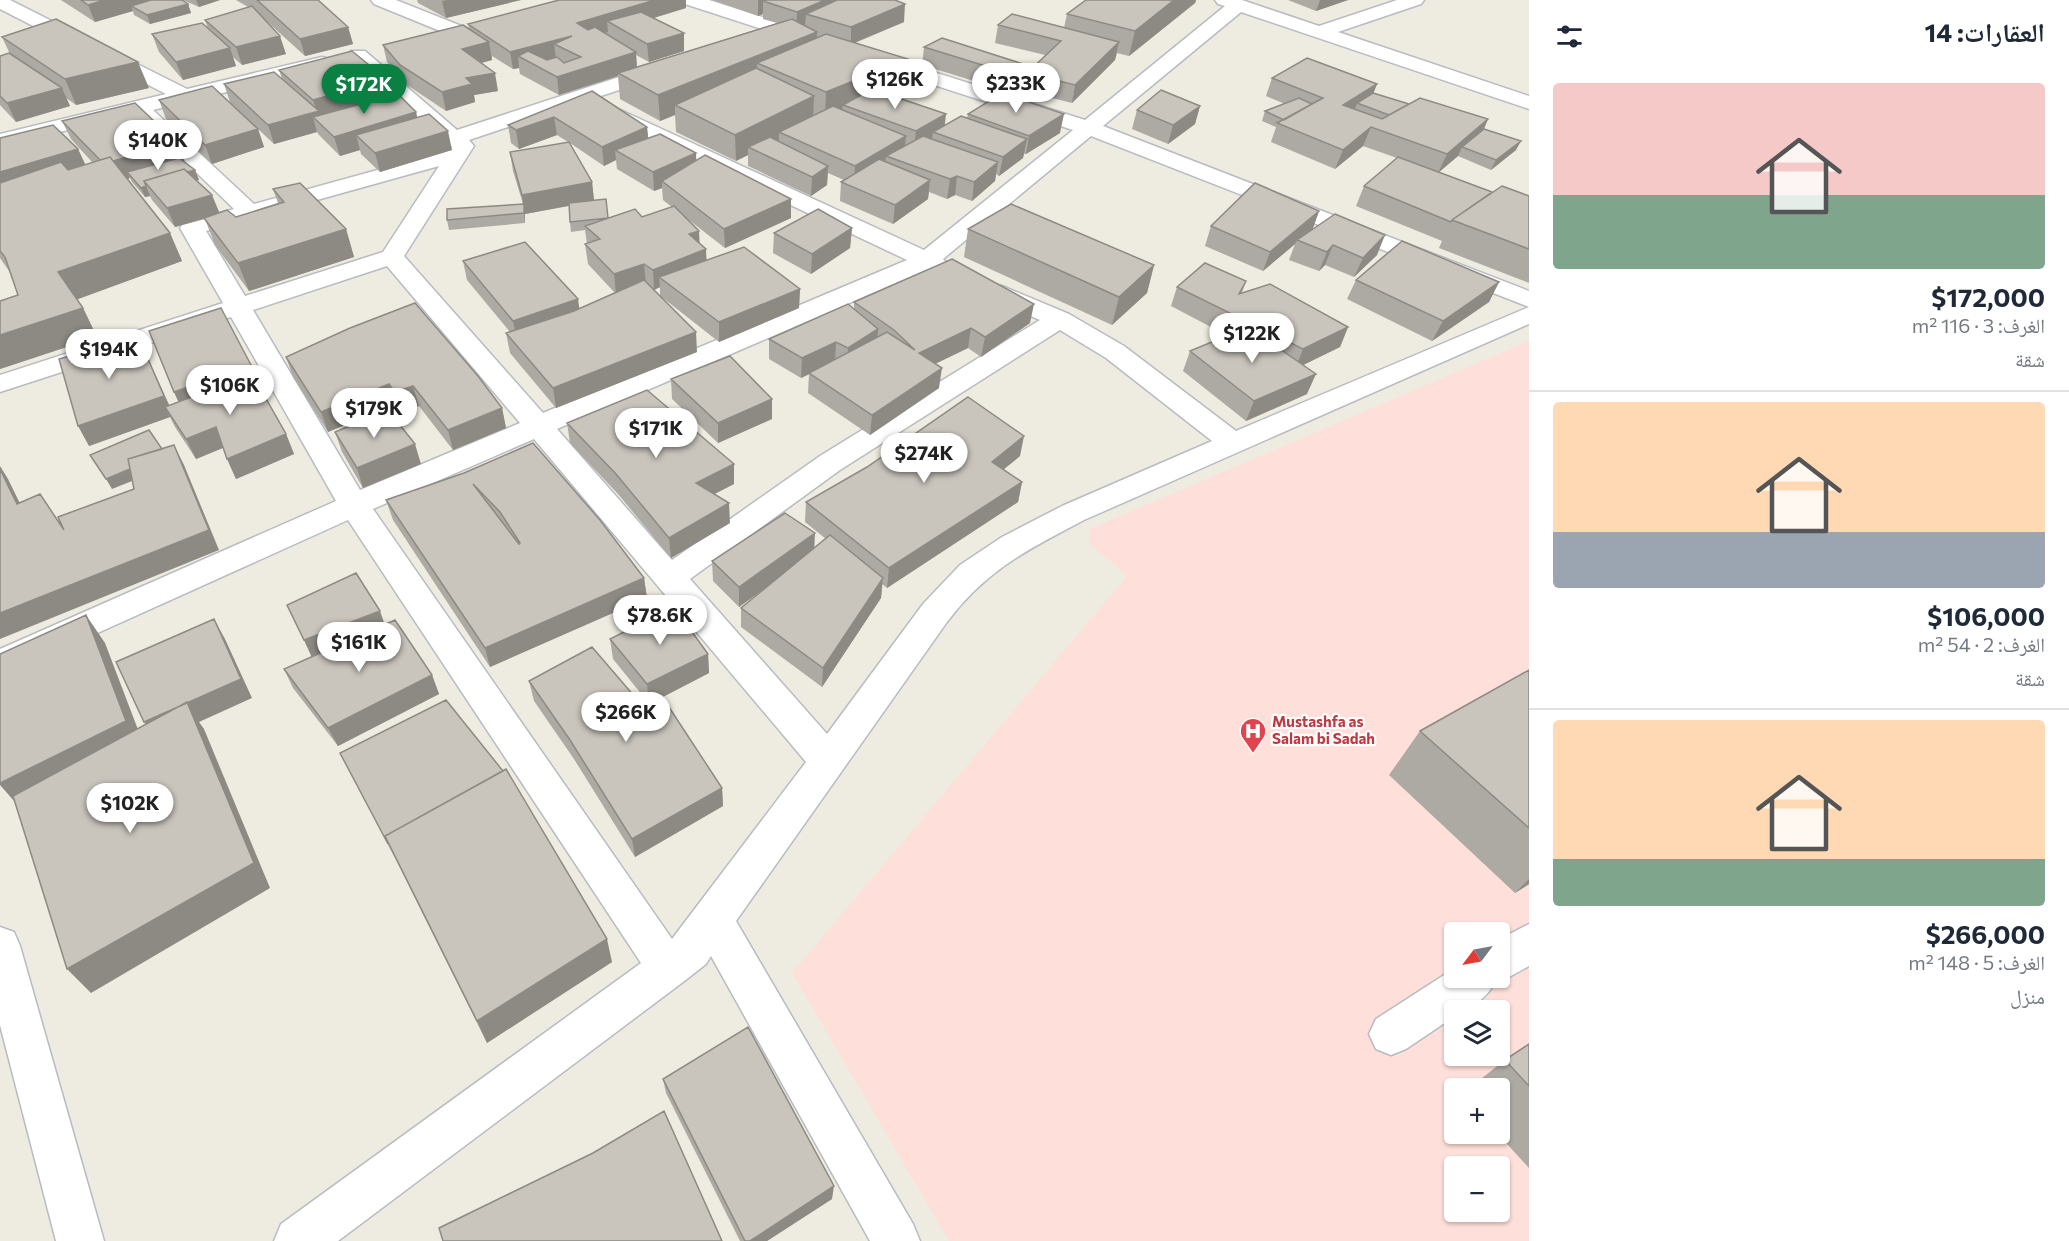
<!DOCTYPE html>
<html lang="ar">
<head>
<meta charset="utf-8">
<style>
  body { margin:0; font-family:Commissioner,"Noto Naskh Arabic",sans-serif; background:#f6f6f7; color:#1f2937; direction:rtl; height:100vh; display:flex; flex-direction:column; font-size:22px; white-space:nowrap }
  * { box-sizing:border-box; margin:0 }
  p { font-size:20px; color:#747a83 }
  .icon { flex:none; width:33px; height:33px; fill:none; stroke:currentColor; stroke-width:2; stroke-linecap:round; stroke-linejoin:round }
  .map { position:relative; flex:1; overflow:hidden; direction:ltr }
  .side { display:flex; flex-direction:column; background:#fff; width:540px }
  .side>* { flex:none }
  .needle { width:39px; rotate:238deg }
  .buttons { position:absolute; left:1444px; top:922px; display:grid; gap:12px }
  .buttons a { display:grid; place-items:center; width:66px; height:66px; border-radius:6px; background:#fff; box-shadow:0 2px 4px #0004; font-size:30px }
  .price { position:absolute; translate:-50% -51px; padding:0 14px; border-radius:21px; background:#fff; color:#222; font-size:20px; line-height:39px; filter:drop-shadow(0 2px 3px #0008) }
  .price::after { content:''; position:absolute; left:50%; top:36px; width:18px; height:14px; margin-left:-9px; background:inherit; clip-path:polygon(0 0,100% 0,50% 100%) }
  .price.active { background:#0b8043; color:#fff }
  ul { padding:0; list-style:none }
  li { display:grid; align-content:center; gap:12px; height:318px; padding:0 24px }
  li+li { border-top:2px solid #e0e1e3 }
  li span { display:grid; place-items:center; height:186px; border-radius:6px; color:#555 }
  li>.icon { margin-inline-start:auto }
  span .icon { width:108px; height:108px; fill:#fffc; stroke-width:1 }
  li b { font-size:26px }
  h2 { display:flex; justify-content:space-between; align-items:center; height:72px; padding:0 24px; font-size:26px }
  main { display:flex; flex:1; min-height:0 }
  .map>svg:first-child { display:block }
</style>
</head>
<body>
<main>
<section class="side">
<h2>العقارات: 14<svg class="icon" aria-label="filters" viewBox="0 0 24 24"><path d="M4 7h16M4 17h16"/><circle cx="9" cy="7" r="2"/><circle cx="15" cy="17" r="2"/></svg></h2>
<ul>
<li><span style="background:linear-gradient(#f6c9c9 60%,#7fa58c 0)"><svg class="icon" aria-label="home" viewBox="0 0 24 24"><path d="M3 11l9-7 9 7M6 9v11h12V9"/></svg></span><div><b>$172,000</b><p>الغرف: 3 · 116 m²</p><p>شقة</p></div></li>
<li><span style="background:linear-gradient(#ffd9b3 70%,#9aa5b1 0)"><svg class="icon" aria-label="home" viewBox="0 0 24 24"><path d="M3 11l9-7 9 7M6 9v11h12V9"/></svg></span><div><b>$106,000</b><p>الغرف: 2 · 54 m²</p><p>شقة</p></div></li>
<li><span style="background:linear-gradient(#ffd9b3 75%,#7fa58c 0)"><svg class="icon" aria-label="home" viewBox="0 0 24 24"><path d="M3 11l9-7 9 7M6 9v11h12V9"/></svg></span><div><b>$266,000</b><p>الغرف: 5 · 148 m²</p><p>منزل</p></div></li>
</ul>
</section>
<div class="map">
<svg width="1529" height="1241" viewBox="0 0 1529 1241">
  <rect width="100%" height="100%" fill="#eeece0"/>
  <!-- medical -->
  <path fill="#fedfd9" fill-rule="evenodd" d="M1529,341V1241H949L792,973L1127,576L1089,543L1090,529ZM1455,933H1500V978H1455ZM1455,1011H1500V1056H1455ZM1455,1089H1500V1134H1455ZM1455,1167H1500V1212H1455Z"/>
  <g fill="none" stroke-linecap="round" stroke-linejoin="round">
    <!-- minor casing -->
    <g stroke="#b8bbc1" stroke-width="3">
      <path id="minor" d="M0,0H10L187,89L322,57L329,59L332,63L329,67L153,110L254,204L450,150L452,147L351,59L348,55L351,51H365L457,130L653,66H667L670,70L667,74L469,140L474,146L404,256L543,413L907,260L600,115L597,111L600,107L607,105L614,107L924,250L1073,130L857,60L854,56L857,52H871L1085,120L1225,6L1218,4L1215,0H1242L1319,26L1397,0H1424L1421,4L1338,32L1529,96V109L1241,12L1103,126L1529,291V324L1084,520C1027,550 986,570 947,622L736,921L913,1224L920,1241H870L711,956L706,964L683,982L338,1241H274L281,1224L641,963L348,520L0,677V649L336,501L231,317L0,392V375L223,303L180,228L184,223L234,209L136,114L0,146V134L166,94L0,9ZM1091,136L1529,307L1236,431L1124,346L1069,314L1002,286L993,284L984,286L981,291L984,296L1040,320L820,456L672,560L557,429L926,270L938,273L947,271L950,266L943,259ZM439,166L383,252L245,296L206,231ZM387,266L520,423L360,490L253,310ZM1060,330L1106,358L1212,441L1062,506L1002,537L960,565L923,604L827,734L690,579L840,470ZM534,439L806,762L672,939L373,509Z
        M371,0H396L464,27L466,31L464,35H450L374,4Z
        M682,0H709L819,35L821,39L819,43H805L685,4Z
        M1529,924V966L1500,982L1496,980C1490,994 1472,1011 1455,1011V1016L1406,1049L1391,1055L1376,1049L1369,1034L1376,1019L1455,968V978H1500V939Z
        M0,927L14,932L20,946L104,1241H56L0,1025Z"/>
    </g>
    <!-- minor -->
    <use href="#minor" fill="#fff" fill-rule="evenodd"/>
  </g>
  <!-- wall -->
  <path fill="#ada9a3" fill-rule="evenodd" d="M61,0H182L188,4L191,13L150,24L134,15L133,11L95,22Z
    M183,0H220L199,7Z
    M236,0H318L348,27L353,44L305,56L262,17L286,54L242,65L233,57L236,66L183,80L159,52L152,34L208,29L205,20L248,7Z
    M417,0H521L446,18L418,3Z
    M559,0H686V8L654,18L684,51L649,62L636,55L637,67L777,23L763,19V14L758,16L713,0H895L904,22L855,43L908,59L906,85L885,93L945,125L967,118L968,114L1060,133L1026,154H1024L1023,158L999,176L996,174L995,181L972,201L955,195L947,199L929,192L928,199L893,224L840,201L841,182L844,180L828,173L827,185L811,196L748,166V155L736,161L676,132L675,115L660,121L620,99L618,76L559,95L520,74L519,68L513,69L492,56V60L481,63L498,91L474,95L475,102L446,111L404,83L387,62L383,45L469,29L468,24Z
    M1086,0H1196L1195,3L1129,56L1117,53L1115,60L1072,103L1024,91L1027,73L1045,55L995,43L998,25L1064,28L1067,14Z
    M1288,0H1348L1316,11Z
    M2,37L149,88L76,105L66,98L70,106L16,122L0,105V56L10,54Z
    M924,47L1020,63L1018,81L1003,90L922,65Z
    M279,70L386,79L391,96L416,112L417,118L452,150L380,172L361,154L360,150L340,156L319,135L317,132L274,144L258,129L264,147L212,164L166,119L159,100L255,126L230,102L224,84L282,79Z
    M1272,78L1377,84L1373,93L1409,104L1488,119L1484,129L1516,150L1491,170L1458,156L1439,172L1492,192L1529,196V283L1439,248L1442,241L1356,206L1364,186L1397,158L1363,146L1335,169L1271,142L1276,127L1262,121L1265,111L1285,104L1266,96Z
    M592,91L647,127L648,138L697,160L791,218L725,248L685,217L699,243L707,260L800,289L799,308L719,342L663,298L697,352L556,408L510,353L506,333L510,332L467,280L463,261L579,309L615,293L588,264L585,244H587L585,230L571,232L570,222L569,206L525,214V223L449,230L447,220L523,204L513,171L510,152L568,142L557,135L519,149L511,143L508,125ZM570,143L604,166L616,160L617,169L654,191L662,188L663,200L672,207L642,217L608,218L594,200L592,182ZM660,287V296L654,290Z
    M1200,106L1195,124L1168,144L1132,129L1137,110Z
    M62,121L185,162L195,170L199,180H196L219,213L236,217L278,203L273,189L346,229L354,257L249,291L215,245L205,219L175,227L152,200L150,196L145,197L132,182L130,178L127,179L170,233L182,261L76,299L83,308L97,337L0,369V301L18,295L9,271L0,258V138L78,149L85,165L92,162L71,139Z
    M1319,211L1312,230L1377,255L1354,277L1325,265L1319,271L1289,260L1295,244L1263,271L1205,246L1211,226Z
    M852,228L850,248L811,274L773,253L774,233Z
    M968,229L1154,265L1147,293L1112,325L964,257Z
    M1356,280L1499,282L1489,302L1432,341L1347,299Z
    M1246,281L1242,293L1348,327L1340,347L1303,365L1307,394L1246,421L1183,371L1190,351L1228,336L1171,306L1177,287Z
    M854,302L1030,323L981,357L968,348L935,364L939,388L870,435L808,393L809,374L801,378L769,359V339L854,309Z
    M350,328L502,408L506,428L453,450L419,406L401,412L395,404L328,432L293,377L286,357Z
    M138,336L169,405L179,402L174,392L251,365L258,385L286,434L294,454L236,479L223,448L196,459L175,427L170,417L89,446Z
    M671,379L772,399V419L718,443L672,399Z
    M567,423L734,484L714,494L730,523L671,558L618,494L570,443Z
    M335,432L421,464L363,488L342,452Z
    M1020,456L1004,469L1022,482L1018,502L887,588L882,584L881,598L822,687L741,627V608L762,590L739,607L713,581L712,561L814,549L826,539L805,522L806,502Z
    M464,473L644,578L647,598L490,667L393,520L386,500Z
    M287,605L385,625L432,675L439,694L338,746L293,688L284,669L312,656Z
    M610,639L708,654L709,673L663,697L722,788L723,806L635,857L574,759L534,701L529,681L641,704L647,701L613,659Z
    M1529,670V884L1515,893L1389,775L1420,731Z
    M340,753L612,962L487,1043L397,862Z
    M1529,1044V1168L1498,1134H1500V1089H1468L1505,1060Z
    M663,1079L832,1199L767,1241H740L666,1093Z"/>
  <!-- shaded-wall -->
  <path fill="#8d8a84" d="M105,0H163L131,6L133,11L95,22L88,5Z
    M196,0H220L199,7Z
    M447,0H521L446,18L442,1Z
    M655,0H686V8L620,28L607,21L608,32L579,41L577,23Z
    M758,0H803L763,1V14L758,16Z
    M825,0H860L806,14L805,26L796,30L797,12Z
    M1174,0H1196L1195,3L1129,56L1135,31Z
    M1320,0H1348L1316,11Z
    M188,4L191,13L150,24L147,15Z
    M905,4L904,22L851,44V27Z
    M348,27L353,44L305,56L300,39Z
    M817,32L816,58L757,63V82L675,105V115L660,121L658,95Z
    M684,33V51L649,62L647,44Z
    M280,36L286,54L242,65L236,47Z
    M572,36L554,44L556,58L533,64L518,56L519,68L513,69L510,52Z
    M489,42L492,60L466,67L462,49Z
    M1119,42L1115,60L1072,103L1075,85Z
    M230,48L236,66L183,80L176,62Z
    M636,52L637,70L618,73V76L559,95L557,77Z
    M908,59L906,85L850,108L843,105L842,111L825,118L826,92Z
    M138,62L149,88L76,105L65,79Z
    M1020,63L1018,81L1003,90L1005,72Z
    M495,73L498,91L474,95L475,102L446,111L442,92L466,78Z
    M386,79L391,97L313,117L317,132L274,144L268,125L317,112L313,100Z
    M1377,84L1370,102L1357,103L1354,112L1343,105Z
    M62,88L70,106L16,122L7,103Z
    M814,96L813,122L779,132V140L757,151L748,147V155L736,161L735,135Z
    M1200,106L1195,124L1168,144L1173,125Z
    M416,112L420,131L356,135L360,150L340,156L334,137Z
    M946,114L944,132H933L932,139L914,150L916,131Z
    M1064,114L1060,133L1026,154L1029,136Z
    M554,117L557,135L519,149L516,130Z
    M1488,119L1480,138L1462,147L1458,156L1438,173L1447,154Z
    M647,127L649,146L615,150L616,160L604,166L602,147Z
    M1371,127L1363,146L1335,169L1343,150Z
    M258,129L264,147L212,164L205,145Z
    M448,131L452,150L380,172L375,153Z
    M906,136L904,155L886,156L885,166L854,185L855,166Z
    M1027,139L1023,158L999,176L1003,157Z
    M1521,141L1516,150L1491,170L1496,160Z
    M177,143L185,162L127,172L130,178L112,183L104,164Z
    M78,149L87,168L0,193V172Z
    M696,153L697,172L662,181V188L654,191L653,172Z
    M998,162L995,181L972,201L974,182Z
    M828,166L827,185L811,196L812,177Z
    M195,170L199,180L155,194L148,185Z
    M957,176L955,195L947,199L950,179Z
    M930,180L928,199L893,224L895,205Z
    M592,182L594,201L525,214V223L522,195Z
    M146,186L150,196L145,197L141,188Z
    M212,195L220,214L175,227L167,208Z
    M791,199V218L725,248L724,229Z
    M1319,211L1312,231L1297,240L1295,244L1263,271L1270,252Z
    M852,228L850,248L811,274L812,254Z
    M346,229L354,257L249,291L238,263Z
    M699,231L700,250L689,234Z
    M170,233L182,261L73,301L58,272Z
    M1385,235L1377,255L1354,277L1363,258Z
    M1333,245L1325,265L1319,271L1327,252Z
    M706,249L707,269L659,277L660,287L654,290L653,270Z
    M644,264L646,284L616,294L614,274Z
    M1154,265L1147,293L1112,325L1119,297Z
    M1499,282L1489,302L1432,341L1443,321Z
    M800,289L799,308L719,342V322Z
    M578,299L581,319L517,341L513,321Z
    M1034,304L1030,323L981,357L985,337Z
    M83,308L97,337L0,369V335Z
    M1348,327L1340,347L1295,369L1303,349Z
    M971,328L968,348L916,373L919,353Z
    M878,329L877,349L847,368L848,348Z
    M696,332L697,352L556,408L553,388Z
    M138,336L174,416L165,407L170,417L89,446L78,426Z
    M836,342L835,362L801,378L802,358Z
    M251,365L259,385L183,412L174,392Z
    M942,368L939,388L870,435L872,415Z
    M1316,374L1307,394L1246,421L1254,401Z
    M389,384L395,404L328,432L321,412Z
    M413,386L419,406L401,412L395,392Z
    M772,399V419L718,443V423Z
    M502,408L506,428L453,450L448,430Z
    M216,427L225,447L196,459L186,439Z
    M286,434L294,454L236,479L227,459Z
    M1024,436L1020,456L988,482L992,462Z
    M415,444L421,464L363,488L357,468Z
    M174,445L184,465L219,550L0,639V613L209,530Z
    M167,455L172,465L112,489L106,479Z
    M734,464V484L697,503L696,483Z
    M0,466L8,479L30,524L17,504L0,469Z
    M1022,482L1018,502L887,588L889,568Z
    M729,503L730,523L671,558L669,538Z
    M815,533L814,553L739,607V587Z
    M644,578L647,598L490,667L485,648Z
    M883,578L881,598L822,687L823,668Z
    M380,611L387,631L313,660L304,640Z
    M86,615L105,643L145,748L22,810L0,785V783Z
    M214,619L225,639L252,698L199,722L204,729L270,888L91,993L67,969L157,741L144,722Z
    M708,654L709,673L649,704L647,684Z
    M432,675L439,694L338,746L328,728Z
    M722,788L723,806L635,857L632,839Z
    M1529,879V884L1515,893Z
    M607,939L612,962L487,1043L477,1021Z
    M834,1186L832,1199L767,1241H750Z"/>
  <!-- building -->
  <path fill="#c9c5bd" stroke="#8d8a84" stroke-width="1.5" fill-rule="evenodd" d="M81,0H105L88,5Z
    M151,0H182L188,4L147,15L131,6Z
    M257,0H318L348,27L300,39Z
    M559,0H655L577,23L588,30L595,27L636,52L557,77L518,56L528,51L547,60L557,57L564,63L581,57L554,44L572,36L510,52L468,24Z
    M767,0H825L797,12L763,1Z
    M837,0H895L905,4L851,27L806,14Z
    M1086,0H1174L1135,31L1067,14Z
    M252,6L280,36L236,47L205,20Z
    M641,12L684,33L647,44L607,21Z
    M1012,14L1119,42L1075,85L1027,73L1061,41L998,25Z
    M56,19L138,62L65,79L2,37Z
    M792,19L817,32L658,95L618,73Z
    M202,23L230,48L176,62L152,34Z
    M463,25L489,42L462,49L495,73L466,78L472,84L442,92L400,65L383,45Z
    M826,34L908,59L826,92L757,63Z
    M942,38L1020,63L1005,72L924,47Z
    M352,51L386,79L313,100L279,70Z
    M9,53L62,88L7,103L0,96V56Z
    M1307,58L1377,84L1343,105L1382,119L1420,98L1488,119L1447,154L1371,127L1343,150L1277,123L1323,98L1272,78Z
    M756,68L814,96L735,135L675,105Z
    M274,72L319,111L268,125L224,84Z
    M212,86L258,129L205,145L159,100Z
    M872,89L946,114L916,131L843,105Z
    M1161,90L1200,106L1173,125L1137,110Z
    M592,91L647,127L602,147L554,117L516,130L508,125Z
    M1002,93L1064,114L1029,136L968,114Z
    M1373,93L1409,104L1389,115L1357,103Z
    M398,94L416,112L334,137L313,117Z
    M1299,98L1312,104L1284,120L1265,111Z
    M135,103L177,143L113,161L110,157L100,160L62,121Z
    M833,106L906,136L855,166L779,132Z
    M429,114L448,131L375,153L356,135Z
    M961,116L1027,139L1003,157L933,132Z
    M53,125L78,149L0,172V138Z
    M1484,129L1521,141L1496,160L1462,147Z
    M660,134L696,153L653,172L615,150Z
    M923,136L998,162L974,182L957,176L950,179L886,156Z
    M770,137L828,166L812,177L748,147Z
    M569,142L592,182L522,195L510,152Z
    M705,155L791,199L724,229L662,181Z
    M110,157L170,233L58,272L83,308L0,335V301L18,295L5,257L0,251V183L61,162L68,170Z
    M1398,157L1492,192L1452,220L1451,222L1364,186Z
    M179,158L195,170L188,172L184,169L144,181L146,186L141,188L127,172Z
    M879,159L930,180L895,205L841,182Z
    M184,169L212,195L167,208L144,181Z
    M300,183L346,229L238,263L204,218L227,210L236,217L284,202L273,189Z
    M1255,183L1319,211L1270,252L1211,226Z
    M1502,186L1529,196V249L1452,220Z
    M606,199L608,218L570,222L569,203Z
    M524,204V213L447,220V209Z
    M1011,204L1154,265L1119,297L968,229Z
    M674,206L699,231L689,234L706,249L653,270L644,264L614,274L585,244L600,239L585,226L635,209L642,217Z
    M818,209L852,228L812,254L774,233Z
    M1335,214L1385,235L1363,258L1333,245L1327,252L1297,240Z
    M1402,241L1499,282L1443,321L1356,280Z
    M525,242L578,299L513,321L463,261Z
    M744,247L800,289L719,322L659,277Z
    M952,259L1034,304L985,337L971,328L919,353L942,368L872,415L809,373L887,332L915,350L894,330L854,302Z
    M1205,263L1246,281L1239,294L1270,284L1348,327L1303,349L1177,287Z
    M644,280L696,332L553,388L506,333L574,311Z
    M415,303L478,376L502,408L448,430L413,386L395,392L389,384L321,412L286,357L350,328Z
    M848,304L878,329L848,348L836,342L802,358L769,339Z
    M221,308L251,365L174,392L149,331Z
    M1248,327L1316,374L1254,401L1190,351Z
    M138,336L164,396L78,426L59,359Z
    M730,356L772,399L718,423L671,379Z
    M252,374L286,434L227,459L216,427L186,439L165,407Z
    M647,390L734,464L696,483L729,503L669,538L616,474L567,423Z
    M968,397L1024,436L992,462L1022,482L889,568L806,502L867,467Z
    M388,410L415,444L357,468L335,432Z
    M149,430L162,449L128,459L130,469L106,479L90,455Z
    M533,443L600,520L644,578L485,648L386,500L464,473ZM473,484L500,512L520,543L519,544Z
    M174,445L209,530L0,613V469L17,504L40,494L64,530L58,517L134,489L128,459Z
    M785,513L815,533L739,587L712,561Z
    M830,535L883,578L823,668L741,608Z
    M356,573L380,611L304,640L287,605Z
    M674,607L708,654L647,684L610,639Z
    M86,615L126,721L0,783V654Z
    M214,619L241,679L144,722L116,662Z
    M395,620L432,675L328,728L284,669Z
    M592,647L641,704L661,695L722,788L632,839L570,740L529,681Z
    M1529,670V828L1420,731Z
    M446,700L503,771L385,836L388,844L340,753Z
    M187,702L254,863L67,969L13,796Z
    M506,769L607,939L477,1021L385,836Z
    M748,1027L834,1186L750,1241H745L663,1079Z
    M1529,1044V1086L1505,1060Z
    M664,1111L722,1241H443L439,1228L593,1153Z"/>
  <!-- icons -->
  <defs>
    <g id="hospital-pin" transform="scale(1.35)"><path d="M0 17L-7.5 6A9.5 9.5 0 1 1 7.5 6Z" fill="#e0444e" stroke="#fff"/><path d="M-5-5h3v3.5h4V-5h3V5h-3V1.5h-4V5h-3Z" fill="#fff"/></g>
  </defs>
  <g fill-rule="evenodd">
    <use href="#hospital-pin" x="1253" y="731"/>
  </g>
  <g text-anchor="middle" stroke-width="4.5" stroke-linejoin="round" paint-order="stroke">
    <!-- health labels -->
    <g font-size="15" font-weight="bold" fill="#be3a42" stroke="#fff" text-anchor="start">
      <text x="1272" y="727">Mustashfa as<tspan x="1272" dy="17">Salam bi Sadah</tspan></text>
    </g>
  </g>
</svg>
<div class="buttons">
<a><svg class="needle" viewBox="-14 -14 28 28"><path d="M0-13l5 13h-10z" fill="#e53935"/><path d="M0 13l5-13h-10z" fill="#747a83"/></svg></a>
<a><svg class="icon" aria-label="layers" viewBox="0 0 24 24"><path d="M12 4l9 5-9 5-9-5zM3 14l9 5 9-5"/></svg></a>
<a>+</a>
<a>−</a>
</div>
<b class="price" style="left:895px;top:110px">$126K</b>
<b class="price" style="left:1016px;top:114px">$233K</b>
<b class="price active" style="left:364px;top:115px">$172K</b>
<b class="price" style="left:158px;top:171px">$140K</b>
<b class="price" style="left:1252px;top:364px">$122K</b>
<b class="price" style="left:109px;top:380px">$194K</b>
<b class="price" style="left:230px;top:416px">$106K</b>
<b class="price" style="left:374px;top:439px">$179K</b>
<b class="price" style="left:656px;top:459px">$171K</b>
<b class="price" style="left:924px;top:484px">$274K</b>
<b class="price" style="left:660px;top:646px">$78.6K</b>
<b class="price" style="left:359px;top:673px">$161K</b>
<b class="price" style="left:626px;top:743px">$266K</b>
<b class="price" style="left:130px;top:834px">$102K</b>
</div>
</main>
</body>
</html>
